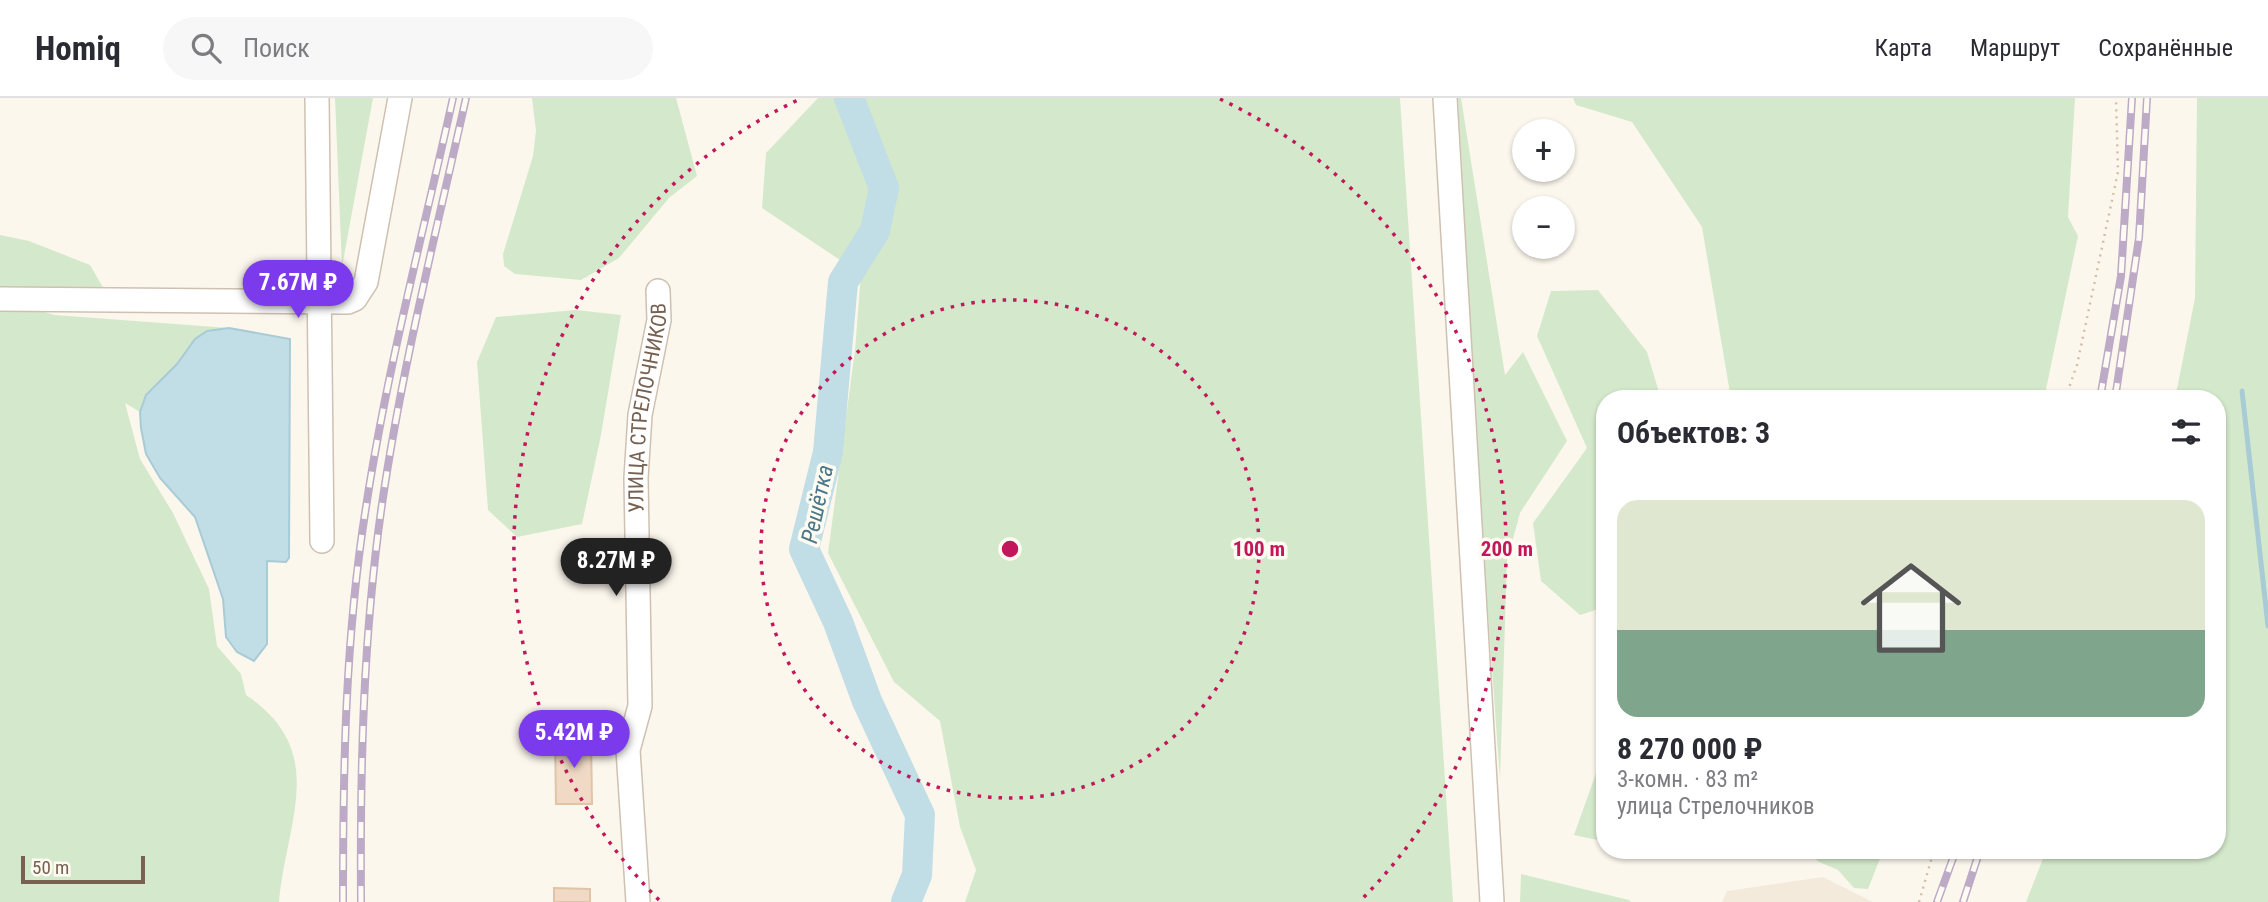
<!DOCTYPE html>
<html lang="ru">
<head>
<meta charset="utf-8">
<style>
  body { margin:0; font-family:"Roboto Condensed",sans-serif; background:#f7f7f7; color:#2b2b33; height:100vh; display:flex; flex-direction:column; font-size:26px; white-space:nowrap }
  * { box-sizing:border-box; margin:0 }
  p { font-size:23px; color:#7c7c81 }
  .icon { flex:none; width:38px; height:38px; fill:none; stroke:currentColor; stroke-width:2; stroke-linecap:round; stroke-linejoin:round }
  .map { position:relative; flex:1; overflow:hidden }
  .side { position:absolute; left:1596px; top:292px; width:630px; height:469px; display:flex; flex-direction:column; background:#fff; border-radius:28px; box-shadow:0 2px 5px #0004 }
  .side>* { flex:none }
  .tools { position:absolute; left:1512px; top:21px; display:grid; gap:14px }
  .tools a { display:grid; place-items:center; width:63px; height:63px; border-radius:50%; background:#fff; box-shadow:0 2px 5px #0004; font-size:35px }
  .scale { position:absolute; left:21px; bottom:18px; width:124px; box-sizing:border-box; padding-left:7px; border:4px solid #776150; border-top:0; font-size:19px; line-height:24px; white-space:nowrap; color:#776150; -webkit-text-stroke:5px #fefbf3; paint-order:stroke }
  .price { position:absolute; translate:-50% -60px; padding:0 16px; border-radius:24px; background:#7c3aed; color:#fff; font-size:23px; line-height:46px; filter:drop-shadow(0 2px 4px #0008) }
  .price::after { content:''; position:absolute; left:50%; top:42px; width:21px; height:16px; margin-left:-10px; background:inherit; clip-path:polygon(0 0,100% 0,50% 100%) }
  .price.on { background:#222; color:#fff }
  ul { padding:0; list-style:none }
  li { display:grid; align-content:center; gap:14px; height:371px; padding:0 21px }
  li span { display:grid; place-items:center; height:217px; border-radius:21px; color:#555 }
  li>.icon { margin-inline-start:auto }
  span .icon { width:126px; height:126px; fill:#fffc; stroke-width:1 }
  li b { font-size:30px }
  h2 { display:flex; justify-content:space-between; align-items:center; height:84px; padding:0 21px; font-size:30px }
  header { display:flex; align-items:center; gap:42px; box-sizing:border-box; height:98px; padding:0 35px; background:#fff; border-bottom:2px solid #e1e1e2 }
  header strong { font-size:33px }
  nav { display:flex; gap:38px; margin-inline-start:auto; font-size:24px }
  .search { width:490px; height:63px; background:#f7f7f7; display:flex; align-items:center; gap:18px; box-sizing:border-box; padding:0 24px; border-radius:38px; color:#7c7c81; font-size:26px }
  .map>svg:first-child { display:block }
</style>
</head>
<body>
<header>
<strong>Homiq</strong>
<div class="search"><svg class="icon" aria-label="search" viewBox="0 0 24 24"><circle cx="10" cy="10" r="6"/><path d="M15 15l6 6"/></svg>Поиск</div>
<nav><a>Карта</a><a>Маршрут</a><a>Сохранённые</a></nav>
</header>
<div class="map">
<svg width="2268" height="804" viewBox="0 0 2268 804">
  <rect width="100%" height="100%" fill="#fcf7ed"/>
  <!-- residential -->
  <path fill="#f3eadb" d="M1823,779L1873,804H1722L1727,793Z"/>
  <!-- green -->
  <path fill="#d4e9cb" d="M335,0H373L342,169Z
    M532,0H676L697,78L669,100L619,160L581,182L515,176L504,168L503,156L533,58L536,33Z
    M818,0H1400L1453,804H965L976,772L960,729L940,623L894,584L828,455L855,252L861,176L762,110L766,55Z
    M1458,0H1461L1505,277L1523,254L1567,343L1520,415L1507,463L1500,681L1476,351Z
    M1573,0H2075L2068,119L2078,138L2044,301H1731L1702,129L1632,24L1576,7Z
    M2197,0H2268V804H2026L2046,753L2217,752V301H2175L2195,200Z
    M0,137L29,143L90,167L105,193L0,192Z
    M1598,192L1647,254L1661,301H1605V509L1580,517L1541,483L1533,425L1587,350L1537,238L1551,193Z
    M0,211H33L55,217L229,230L207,233L195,241L177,266L146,297L140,314L125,305L140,361L173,415L209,491L217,548L241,576L246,597C330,653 286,724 279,804H0Z
    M576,212L621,217L601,337L582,426L517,439L488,412L477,264L496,219Z
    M1605,650V728L1597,742L1574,737Z
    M1807,753H1883L1868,791L1854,790L1838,772L1819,764Z
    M1521,776L1629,802L1631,804H1520Z"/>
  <!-- water -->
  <path fill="#c1dde5" stroke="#a8cbd6" stroke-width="2" d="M229,230L290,241L289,460L286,464L267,463V546L254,563L237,554L226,539L223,501L195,419L160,380L146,356L141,330L140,314L146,297L177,266L195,241L207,233Z"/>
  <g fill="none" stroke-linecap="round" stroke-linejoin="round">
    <!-- stream -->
    <path stroke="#a8cbd6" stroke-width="5" d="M2242,293L2268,528"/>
    <!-- river -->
    <path stroke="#c1dde5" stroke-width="30" d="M849,0L884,90L875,133L843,184L828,354L804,451L838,524L867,603L920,717L917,777L906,804"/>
  </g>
  <!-- building -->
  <path fill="#f0dac6" stroke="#e1c3a7" stroke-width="2" d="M555,637H591L592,706H556Z
    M554,790L590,791V804H554Z"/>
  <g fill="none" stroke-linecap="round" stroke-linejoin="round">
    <!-- minor casing -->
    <g stroke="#cec1b2" stroke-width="26">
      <g id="minor">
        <path d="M317,0L322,443"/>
        <path d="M1445,0L1492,804"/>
        <path d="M0,201L348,204L355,201L366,184L400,0"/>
        <path id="s1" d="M638,804L628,652L640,608L636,380L640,317L659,222L658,193"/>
      </g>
    </g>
    <!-- path -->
    <path stroke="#d5bea8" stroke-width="2.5" stroke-dasharray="2 5" stroke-linecap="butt" d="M2065,301L2077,267L2118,74L2116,0
      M1919,804L1934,752"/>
    <!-- minor -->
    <use href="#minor" stroke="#fff" stroke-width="23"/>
    <!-- rail casing -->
    <g stroke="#bcaac7" stroke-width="8">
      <path id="rail" d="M2100,301L2121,178L2132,0
        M2115,301L2139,140L2147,0
        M343,804C343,672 345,540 366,409C387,271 423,136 453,0
        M361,804C360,671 363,538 382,406C402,269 436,135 466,0
        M1937,804L1956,752
        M1963,804L1980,752"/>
    </g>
    <!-- rail -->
    <use href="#rail" stroke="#fefbf3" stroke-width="5" stroke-dasharray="16" stroke-linecap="butt"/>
  </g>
  <!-- distance rings -->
  <g fill="none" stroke="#c2185b" stroke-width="3.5" stroke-dasharray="3.5 7">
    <circle cx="1010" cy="451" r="249"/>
    <path d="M659 802A497 497 0 0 1 800 1M1220 1A497 497 0 0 1 1361 802"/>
  </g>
  <g text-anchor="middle" stroke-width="7" stroke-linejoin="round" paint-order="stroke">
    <!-- street labels -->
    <g font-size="21" fill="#776150" stroke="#fefbf3">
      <text dy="7" stroke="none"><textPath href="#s1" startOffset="497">УЛИЦА СТРЕЛОЧНИКОВ</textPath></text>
    </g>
    <!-- water labels -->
    <g font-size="23" font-style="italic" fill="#4a7888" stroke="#fefbf3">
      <text transform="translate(817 406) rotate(-78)" y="8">Решётка</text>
    </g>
  </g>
  <circle cx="1010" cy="451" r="10" fill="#c2185b" stroke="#fefbf3" stroke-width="3.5"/>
  <g font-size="21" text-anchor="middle" font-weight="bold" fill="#c2185b" stroke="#fefbf3" stroke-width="7" stroke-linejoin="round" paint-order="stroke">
    <text x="1259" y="458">100 m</text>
    <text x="1507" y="458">200 m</text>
  </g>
</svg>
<div class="tools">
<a>+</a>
<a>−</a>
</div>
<div class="scale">50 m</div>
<b class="price" style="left:298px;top:222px">7.67M ₽</b>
<b class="price on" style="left:616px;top:500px">8.27M ₽</b>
<b class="price" style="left:574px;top:672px">5.42M ₽</b>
<section class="side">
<h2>Объектов: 3<svg class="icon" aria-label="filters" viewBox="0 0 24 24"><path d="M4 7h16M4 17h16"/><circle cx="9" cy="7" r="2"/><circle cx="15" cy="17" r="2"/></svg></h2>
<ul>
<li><span style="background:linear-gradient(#dfe7d0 60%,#7fa58c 0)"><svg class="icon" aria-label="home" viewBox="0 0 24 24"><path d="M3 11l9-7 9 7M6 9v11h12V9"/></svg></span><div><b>8 270 000 ₽</b><p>3-комн. · 83 m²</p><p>улица Стрелочников</p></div></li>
</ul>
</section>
</div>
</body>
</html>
